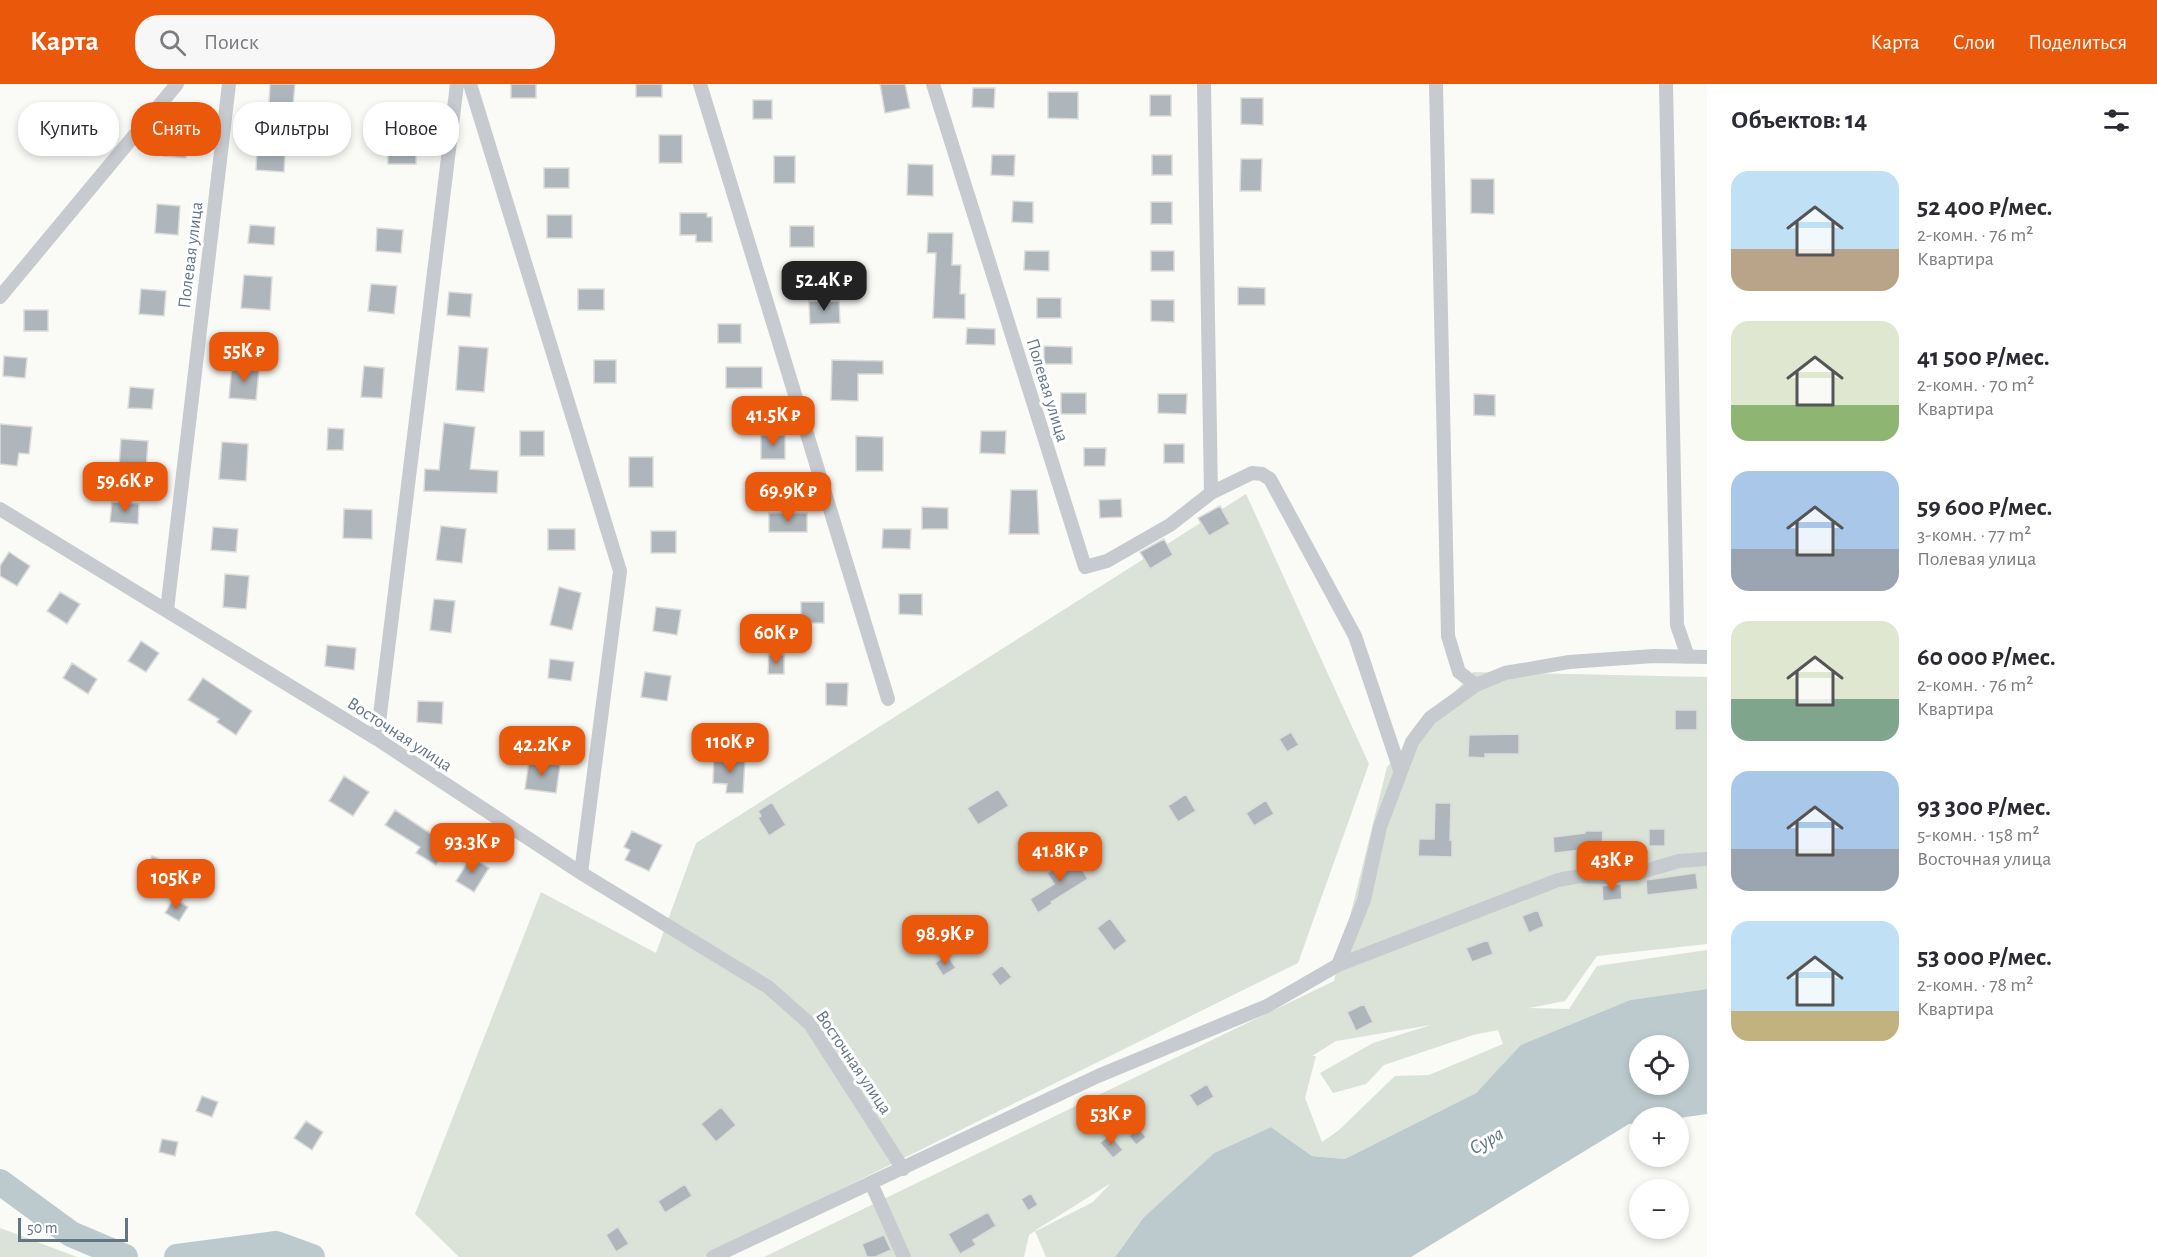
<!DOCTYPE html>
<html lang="ru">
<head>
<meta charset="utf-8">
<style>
  body { margin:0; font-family:"Alegreya Sans",sans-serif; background:#f7f7f7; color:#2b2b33; height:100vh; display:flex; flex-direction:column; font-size:22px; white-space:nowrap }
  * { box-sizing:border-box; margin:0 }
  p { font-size:20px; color:#7c7c81 }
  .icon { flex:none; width:33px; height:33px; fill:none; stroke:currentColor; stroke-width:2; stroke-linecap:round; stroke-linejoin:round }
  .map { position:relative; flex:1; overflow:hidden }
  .sheet { display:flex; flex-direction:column; background:#fff; width:450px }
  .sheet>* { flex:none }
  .banner { position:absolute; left:18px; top:18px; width:570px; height:54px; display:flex; gap:12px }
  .buttons { position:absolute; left:1629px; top:951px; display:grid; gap:12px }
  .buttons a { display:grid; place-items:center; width:60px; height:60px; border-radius:50%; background:#fff; box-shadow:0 3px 9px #0003; font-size:30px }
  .scale { position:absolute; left:18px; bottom:15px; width:110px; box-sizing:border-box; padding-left:6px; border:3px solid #637684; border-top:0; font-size:16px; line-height:21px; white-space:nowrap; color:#637684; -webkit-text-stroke:4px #fff; paint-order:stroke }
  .price { position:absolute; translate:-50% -51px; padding:0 14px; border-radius:12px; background:#ea580c; color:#fff; font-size:20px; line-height:39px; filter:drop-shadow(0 2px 3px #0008) }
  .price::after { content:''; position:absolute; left:50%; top:36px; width:18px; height:14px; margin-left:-9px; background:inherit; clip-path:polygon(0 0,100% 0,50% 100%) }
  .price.active { background:#222; color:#fff }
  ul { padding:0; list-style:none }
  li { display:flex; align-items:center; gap:18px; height:150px; padding:0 24px }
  li span { display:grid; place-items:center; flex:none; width:168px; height:120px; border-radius:18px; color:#555 }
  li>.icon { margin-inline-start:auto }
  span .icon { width:72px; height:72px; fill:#fffc; stroke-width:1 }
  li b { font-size:26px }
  h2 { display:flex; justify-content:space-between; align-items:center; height:72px; padding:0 24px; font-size:26px }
  .chip { padding:0 21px; border-radius:24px; background:#fff; box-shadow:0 3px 9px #0003; font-size:21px; line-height:54px }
  .chip.active { background:#ea580c; color:#fff }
  header { display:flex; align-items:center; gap:36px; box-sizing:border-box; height:84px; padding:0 30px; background:#ea580c; color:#fff }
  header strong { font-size:28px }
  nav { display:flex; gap:33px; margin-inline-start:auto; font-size:21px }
  .search { width:420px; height:54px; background:#f7f7f7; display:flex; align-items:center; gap:15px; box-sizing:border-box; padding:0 21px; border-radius:24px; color:#7c7c81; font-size:22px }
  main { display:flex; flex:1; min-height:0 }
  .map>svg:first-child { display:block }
</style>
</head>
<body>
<header>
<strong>Карта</strong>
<div class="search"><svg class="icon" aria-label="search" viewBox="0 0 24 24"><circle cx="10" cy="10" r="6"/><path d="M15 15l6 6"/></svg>Поиск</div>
<nav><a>Карта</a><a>Слои</a><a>Поделиться</a></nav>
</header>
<main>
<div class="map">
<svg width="1707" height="1173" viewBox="0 0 1707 1173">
  <rect width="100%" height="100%" fill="#fafaf7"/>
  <!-- green -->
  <path fill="#dbe2d8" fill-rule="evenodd" d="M1246,410L1369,680L1298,879L704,1173H459L415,1130L541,808L656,869L696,759Z
    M1473,588L1707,593V860L1597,872L1565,917L1529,924L1569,925L1597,882L1707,866V905L1630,916L1522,961L1476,1009L1345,1075L1312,1072L1271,1043L1214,1069L1144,1133L1115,1173H1046L1035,1147L1029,1151L1024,1173H764L1334,897L1387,683ZM1431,941L1373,959L1320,989L1333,1009L1366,1000L1384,981L1473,951L1498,946L1503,960L1429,991L1395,992L1339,1046L1322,1058L1305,1014L1316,972H1312L1336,957ZM1111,1099L1093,1118L1036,1147V1146Z
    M0,1144L77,1173H0Z"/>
  <!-- water -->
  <path fill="#bdcacd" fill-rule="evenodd" d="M1707,905V1030L1679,1034H1640L1639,1039L1629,1040L1411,1173H1115L1144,1133L1214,1069L1271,1043L1312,1072L1345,1075L1476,1009L1521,961L1630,916ZM1640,962H1678V1000H1640Z"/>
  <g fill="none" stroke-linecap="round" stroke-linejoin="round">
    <!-- river -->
    <path stroke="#bdcacd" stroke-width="26" d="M0,1098L71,1150L125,1173
      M177,1173L276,1160L312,1173"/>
  </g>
  <!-- building -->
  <path fill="#aeb6bc" stroke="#dcdbd9" stroke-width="1.5" d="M270,0H295L293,21L269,19Z
    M511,0H536V14H511Z
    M636,0H662V13H636Z
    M880,0H905L910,24L885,29Z
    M973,4H995L994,24L972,23Z
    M1048,8H1078V35L1048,34Z
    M1150,11H1171V32H1150Z
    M1241,14H1263V41L1241,40Z
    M753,16H772V35H753Z
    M165,45L188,47L186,74L163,72Z
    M659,51H682V79H659Z
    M388,57H416V80H388Z
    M257,66L285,68L284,88L256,86Z
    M992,71H1015L1014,92L991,91Z
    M1152,71H1172V91H1152Z
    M774,72H795V99H774Z
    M1241,75H1262L1261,107H1240Z
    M908,80L933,81V112L907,111Z
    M544,84H569V104H544Z
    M1471,95H1494V130L1471,129Z
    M1013,117L1033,118V139L1012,138Z
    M1151,118H1172V140H1151Z
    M157,120L180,122L178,151L155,149Z
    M680,129H707V133H712V158H696V151H680Z
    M547,131H572V154H547Z
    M250,141L275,143L274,161L248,159Z
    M790,142H814V163H790Z
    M377,144L403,146L401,169L376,167Z
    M928,149H953L952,181H961L960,210H965V235L933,234L936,169H927Z
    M1025,167H1049V187L1024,186Z
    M1151,167H1174V187H1151Z
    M244,191L272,193L270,226L241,224Z
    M371,200L397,202L394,230L368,227Z
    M1238,203L1265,204V221H1238Z
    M141,205L166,207L164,232L139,230Z
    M578,205H604V226H578Z
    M449,208L472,210L470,233L447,231Z
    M1037,214H1061V234H1037Z
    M1151,216H1174V238L1151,237Z
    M809,217H839L840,239L810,240Z
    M24,226H48V247H24Z
    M718,240H741V259H718Z
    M967,244L995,245V261L966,260Z
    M459,262L488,264L484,308L456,306Z
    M1044,262L1072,263V280H1044Z
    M4,272L27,274L25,294L3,292Z
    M594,276H616V299H594Z
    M832,276L883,277V290H858V317L831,316Z
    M232,282L259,285L256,316L229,314Z
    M364,282L384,284L382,314L361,313Z
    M726,283H762V304H726Z
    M130,303L154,305L152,325L128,324Z
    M1061,309H1086V330H1061Z
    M1158,310H1187L1186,330L1158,329Z
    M1474,310L1495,311V332L1474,331Z
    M444,339L475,343L470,385L498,387L497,409L424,407L425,385L439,386Z
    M0,340L32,343L29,370L19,369L17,382L0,380Z
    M328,344L344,345L343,366H327Z
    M520,347H544V372H520Z
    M981,347H1006L1005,370L980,369Z
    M761,351H785V375H761Z
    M856,352L883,353V387H856Z
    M121,355L148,357L146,386L119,384Z
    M222,358L248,360L246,397L219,395Z
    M1164,360H1184V379H1164Z
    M1084,364H1106L1105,382H1084Z
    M629,373H653V403H629Z
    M1011,406H1037L1039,450H1009Z
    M1121,415L1122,433L1100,434L1099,416Z
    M112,418L139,420L138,440L110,438Z
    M1220,422L1230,440L1209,452L1198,434Z
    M922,423L948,424V445H922Z
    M344,425L372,426V455L343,454Z
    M769,429H807V448H769Z
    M441,442L466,445L462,479L436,476Z
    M213,443L238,445L236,468L211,466Z
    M548,445H575V466H548Z
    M883,445H911L910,465L882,464Z
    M651,447H676V469H651Z
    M1164,455L1173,471L1150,485L1140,468Z
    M9,468L30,482L17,502L0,492V482Z
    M225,490L249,492L246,525L223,523Z
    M559,503L581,509L572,546L550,541Z
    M60,508L80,520L67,540L47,527Z
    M899,510H922V531L899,530Z
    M434,515L455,517L451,549L430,546Z
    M801,518H824V539H801Z
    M656,523L681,526L677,551L653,547Z
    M141,557L159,569L146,588L128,577Z
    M327,561L356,564L354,586L325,582Z
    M769,571H784V590H768Z
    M550,575L574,578L571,597L548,594Z
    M72,579L97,595L88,610L63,594Z
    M645,588L671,592L667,617L641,613Z
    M203,594L252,627L236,651L217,638L219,635L188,616Z
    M826,599H848L847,622L826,621Z
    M418,617L443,618L442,640L417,638Z
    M1675,626H1697V646H1675Z
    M1291,648L1299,661L1287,668L1279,655Z
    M1519,650V670H1485V674L1468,673L1469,651Z
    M714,674L745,675L743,709H726L727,700L713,699Z
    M529,677L560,681L556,709L525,705Z
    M344,692L369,708L353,732L329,717Z
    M998,705L1009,722L978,741L967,724Z
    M1186,710L1196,727L1178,738L1168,722Z
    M1266,716L1274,730L1254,742L1246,729Z
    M772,718L786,741L769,752L758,734L761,732L758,727Z
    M1435,719H1451L1450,756H1452V773L1418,772L1419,755H1434Z
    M395,726L448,761L436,781L416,769L420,763L385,741Z
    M1649,745H1665V762H1649Z
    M632,747L662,761L649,787L625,776L630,766L624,763Z
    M1585,747H1603L1602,767L1582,766L1554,769L1553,753L1585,749Z
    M152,772L175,782L166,804L143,795Z
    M1074,772L1088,795L1051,818L1052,820L1038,829L1030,815L1054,800L1047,789Z
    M471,773L489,784L474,808L456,797Z
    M1696,789L1698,805L1647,811L1646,796Z
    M1621,800L1622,815L1603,817L1602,802Z
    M174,814L188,823L179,837L165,829Z
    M1538,826L1544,842L1529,849L1522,832Z
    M1110,834L1127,857L1114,867L1097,844Z
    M1488,856L1493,870L1472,878L1466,864Z
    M947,871L956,884L943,892L935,879Z
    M1002,881L1012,893L1000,902L991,890Z
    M1364,920L1373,938L1356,947L1347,928Z
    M1207,1000L1214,1013L1197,1023L1189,1011Z
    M202,1012L218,1018L212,1033L196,1027Z
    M721,1023L736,1041L716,1058L701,1040Z
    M306,1037L323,1048L312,1066L294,1054Z
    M1139,1044L1146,1053L1136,1061L1129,1052Z
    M1110,1050L1123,1066L1113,1074L1100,1059Z
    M162,1055L178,1058L175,1072L159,1068Z
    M685,1100L692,1112L665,1129L658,1117Z
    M1031,1109L1038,1121L1028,1127L1021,1115Z
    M988,1128L996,1142L973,1156L976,1161L960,1170L948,1150Z
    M618,1143L629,1160L616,1168L606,1151Z
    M884,1151L891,1166L875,1173H867L862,1160Z"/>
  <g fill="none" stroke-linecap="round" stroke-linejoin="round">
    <!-- minor -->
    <path stroke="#c7cbcf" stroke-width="14" d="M470,0L620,487L581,789
      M700,0L888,615
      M933,0L1085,483L1107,477L1170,441L1211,409L1252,389L1262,390L1270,395L1355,552L1400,686
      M1204,0L1211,409
      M1436,0L1448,552L1459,588L1476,601
      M1666,0L1677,541L1688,573
      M0,213L177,0
      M0,425L377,655L581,789L768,903L810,940L903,1085
      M167,526L229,0
      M377,655L457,0
      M1338,881L1558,796L1580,792L1602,793L1638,789L1679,777L1707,775
      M871,1099L904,1173
      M713,1173L1098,992L1267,922L1338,881L1364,816L1380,743L1412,658L1430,634L1476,601L1505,589L1569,578L1654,572L1707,573"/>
  </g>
  <g text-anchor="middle" stroke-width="6" stroke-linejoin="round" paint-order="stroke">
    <!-- street labels -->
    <g font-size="18" fill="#637684" stroke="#fff">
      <text transform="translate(190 171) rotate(-83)" y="6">Полевая улица</text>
      <text transform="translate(1048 306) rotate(73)" y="6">Полевая улица</text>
      <text transform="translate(400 650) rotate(33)" y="6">Восточная улица</text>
      <text transform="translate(854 978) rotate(56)" y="6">Восточная улица</text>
    </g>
    <!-- water labels -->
    <g font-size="20" font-style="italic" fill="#5e767d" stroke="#fff">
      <text transform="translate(1486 1056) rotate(-30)" y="7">Сура</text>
    </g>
  </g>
</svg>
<div class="buttons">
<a><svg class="icon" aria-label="locate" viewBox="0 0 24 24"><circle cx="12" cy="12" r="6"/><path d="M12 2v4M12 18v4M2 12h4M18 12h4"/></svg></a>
<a>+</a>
<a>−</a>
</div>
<div class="scale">50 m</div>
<b class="price active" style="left:824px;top:228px">52.4K ₽</b>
<b class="price" style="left:244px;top:299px">55K ₽</b>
<b class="price" style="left:773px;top:363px">41.5K ₽</b>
<b class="price" style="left:125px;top:429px">59.6K ₽</b>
<b class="price" style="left:788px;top:439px">69.9K ₽</b>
<b class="price" style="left:776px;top:581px">60K ₽</b>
<b class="price" style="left:730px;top:690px">110K ₽</b>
<b class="price" style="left:542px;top:693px">42.2K ₽</b>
<b class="price" style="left:472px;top:790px">93.3K ₽</b>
<b class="price" style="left:1060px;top:799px">41.8K ₽</b>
<b class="price" style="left:1612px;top:808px">43K ₽</b>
<b class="price" style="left:176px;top:826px">105K ₽</b>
<b class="price" style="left:945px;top:882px">98.9K ₽</b>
<b class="price" style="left:1111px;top:1062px">53K ₽</b>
<div class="banner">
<a class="chip">Купить</a>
<a class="chip active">Снять</a>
<a class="chip">Фильтры</a>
<a class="chip">Новое</a>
</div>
</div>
<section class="sheet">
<h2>Объектов: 14<svg class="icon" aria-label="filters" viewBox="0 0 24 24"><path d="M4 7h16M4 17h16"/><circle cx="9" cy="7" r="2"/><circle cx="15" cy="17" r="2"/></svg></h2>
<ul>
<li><span style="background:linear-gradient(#bfe0f5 65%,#b9a48a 0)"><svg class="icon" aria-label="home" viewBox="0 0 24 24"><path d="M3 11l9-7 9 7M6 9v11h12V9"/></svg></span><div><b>52 400 ₽/мес.</b><p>2-комн. · 76 m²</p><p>Квартира</p></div></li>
<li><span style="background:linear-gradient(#dfe7d0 70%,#8fb573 0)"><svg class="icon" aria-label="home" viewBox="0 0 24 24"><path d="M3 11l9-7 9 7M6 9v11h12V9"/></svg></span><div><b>41 500 ₽/мес.</b><p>2-комн. · 70 m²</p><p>Квартира</p></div></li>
<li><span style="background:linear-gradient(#a9c7e8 65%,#9aa5b1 0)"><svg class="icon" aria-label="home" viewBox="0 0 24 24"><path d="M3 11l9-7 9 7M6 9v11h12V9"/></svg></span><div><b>59 600 ₽/мес.</b><p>3-комн. · 77 m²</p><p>Полевая улица</p></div></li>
<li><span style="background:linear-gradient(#dfe7d0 65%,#7fa58c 0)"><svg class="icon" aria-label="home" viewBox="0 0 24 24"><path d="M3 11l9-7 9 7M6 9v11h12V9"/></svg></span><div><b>60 000 ₽/мес.</b><p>2-комн. · 76 m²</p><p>Квартира</p></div></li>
<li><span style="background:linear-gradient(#a9c7e8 65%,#9aa5b1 0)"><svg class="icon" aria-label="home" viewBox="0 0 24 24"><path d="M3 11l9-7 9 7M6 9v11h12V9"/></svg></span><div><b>93 300 ₽/мес.</b><p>5-комн. · 158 m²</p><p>Восточная улица</p></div></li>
<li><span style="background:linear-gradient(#bfe0f5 75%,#c2b280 0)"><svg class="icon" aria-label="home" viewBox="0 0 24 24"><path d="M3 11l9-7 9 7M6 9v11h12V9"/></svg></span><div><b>53 000 ₽/мес.</b><p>2-комн. · 78 m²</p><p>Квартира</p></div></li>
</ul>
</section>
</main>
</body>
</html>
